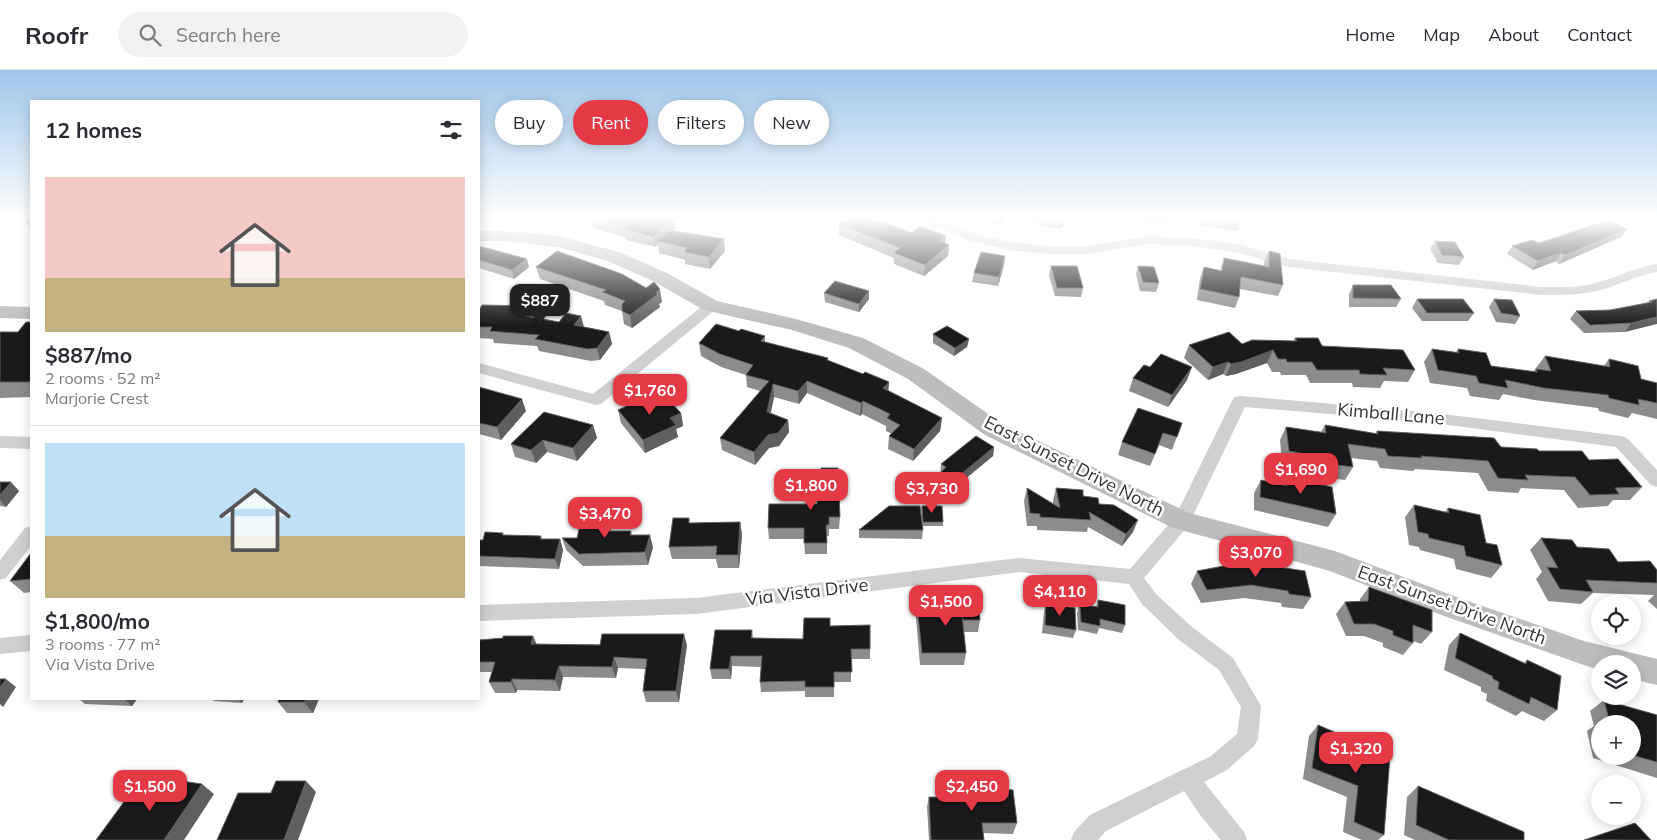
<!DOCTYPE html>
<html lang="en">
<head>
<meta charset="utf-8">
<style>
  body { margin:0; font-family:Mulish,sans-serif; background:#f2f2f3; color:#2b2b33; height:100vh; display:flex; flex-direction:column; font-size:19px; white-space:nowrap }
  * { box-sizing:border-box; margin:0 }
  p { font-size:16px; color:#7c7c81 }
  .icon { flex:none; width:28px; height:28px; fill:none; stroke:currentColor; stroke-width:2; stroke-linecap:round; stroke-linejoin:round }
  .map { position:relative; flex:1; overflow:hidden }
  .sheet { position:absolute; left:30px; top:30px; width:450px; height:600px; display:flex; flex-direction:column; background:#fff; border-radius:0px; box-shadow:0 2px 12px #0003 }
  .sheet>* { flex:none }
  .top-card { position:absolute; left:495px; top:30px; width:475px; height:45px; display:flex; gap:10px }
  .controls { position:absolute; left:1591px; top:525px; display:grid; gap:10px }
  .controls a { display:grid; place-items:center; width:50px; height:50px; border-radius:50%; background:#fff; box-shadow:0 2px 12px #0003; font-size:25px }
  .price { position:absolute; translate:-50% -42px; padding:0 11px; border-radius:10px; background:#e63946; color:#fff; font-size:16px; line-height:32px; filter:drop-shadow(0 1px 2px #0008) }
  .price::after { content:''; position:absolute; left:50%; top:30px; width:15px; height:11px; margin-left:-8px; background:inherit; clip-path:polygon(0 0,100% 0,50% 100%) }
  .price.selected { background:#222; color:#fff }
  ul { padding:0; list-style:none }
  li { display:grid; align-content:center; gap:10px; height:265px; padding:0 15px }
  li+li { border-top:1px solid #e1e1e2 }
  li span { display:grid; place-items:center; height:155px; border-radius:0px; color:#555 }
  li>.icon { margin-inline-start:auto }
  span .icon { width:90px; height:90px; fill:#fffc; stroke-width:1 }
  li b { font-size:21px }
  h2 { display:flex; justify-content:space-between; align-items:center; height:60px; padding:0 15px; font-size:21px }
  .chip { padding:0 18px; border-radius:22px; background:#fff; box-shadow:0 2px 12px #0003; font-size:18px; line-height:45px }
  .chip.selected { background:#e63946; color:#fff }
  header { display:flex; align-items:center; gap:30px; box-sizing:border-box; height:70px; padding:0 25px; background:#fff; border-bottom:1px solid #e1e1e2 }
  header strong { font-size:24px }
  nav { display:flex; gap:28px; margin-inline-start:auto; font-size:18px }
  .search { width:350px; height:45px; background:#f2f2f3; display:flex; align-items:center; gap:12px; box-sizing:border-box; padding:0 18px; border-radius:28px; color:#7c7c81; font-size:19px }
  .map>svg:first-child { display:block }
</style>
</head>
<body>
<header>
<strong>Roofr</strong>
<div class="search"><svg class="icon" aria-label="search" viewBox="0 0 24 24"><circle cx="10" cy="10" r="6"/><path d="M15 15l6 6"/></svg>Search here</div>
<nav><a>Home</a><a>Map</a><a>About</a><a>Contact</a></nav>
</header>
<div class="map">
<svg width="1657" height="770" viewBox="0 0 1657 770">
  <rect width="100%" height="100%" fill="#fff"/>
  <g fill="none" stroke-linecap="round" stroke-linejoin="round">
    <!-- street -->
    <path fill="#d0d0d0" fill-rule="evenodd" d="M917,148H934L976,164L1008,172L1048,176H1086L1148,166L1193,168L1241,175L1290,189L1541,217C1559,217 1579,218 1596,213C1617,207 1636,197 1657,194V202C1637,205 1620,215 1600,220C1581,225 1561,225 1541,225L1289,197L1240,183L1193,176L1148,174L1086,184H1048L1008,180L968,170L919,151Z
      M711,232L718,236L716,239L601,334L596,335L479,303V293L593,324L706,233Z
      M1240,326L1426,342L1621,366L1627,368L1657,400V417L1651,415L1616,377L1426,352L1245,337L1188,456L1144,508L1156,524L1192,557L1233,588L1261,636L1258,669L1254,676L1227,700L1204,712L1244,762L1247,770H1221L1200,745L1184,721L1106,761L1098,770H1071L1074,762L1090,745L1211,686L1237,664L1241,637L1219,600L1178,569L1142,534L1129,514L1019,502L696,544L479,551V535L696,528L1019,488L1130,499L1175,447L1232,331L1235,327Z
      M0,366L31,367V379L0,378Z
      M31,456V476L6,508L0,510V490L25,458Z
      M31,565V581L0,584V568Z"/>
    <!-- secondary -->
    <path fill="#bdbdbd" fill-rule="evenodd" d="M479,161H506L559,166L619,182L667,203L717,231L796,249L863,268L924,299L1001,353L1189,443L1335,481L1462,529L1584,571L1657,589V615L1632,609V594H1600V600L1584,595L1444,546L1330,501L1173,458L985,365L908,309L849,278L792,260L704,240L653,211L605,190L558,177L506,171H479Z
      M0,236L31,237V249L0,248Z"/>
  </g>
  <!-- wall -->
  <path fill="#8c8c8c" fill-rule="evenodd" d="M591,148H674L676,157L672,160L725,181L710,199L685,194V190L659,183L658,174L655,177L626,170L625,167L593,158Z
    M828,148H879V150L912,163L946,166L945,173L948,186L924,206L894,194V188L839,165V154L840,153Z
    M988,148H1007L1000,155L988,150Z
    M1037,148H1066L1063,157L1058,159L1035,155Z
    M1142,148H1167L1165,153H1144Z
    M1198,148H1242L1241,153L1238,161L1197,155Z
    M1627,159L1621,167L1559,194L1556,191L1533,200L1507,184L1512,176L1539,173Z
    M1435,171L1464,187L1459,195L1438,193L1430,179Z
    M479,176L529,197L514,209L479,198Z
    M1269,181L1283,215L1278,226L1240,219L1239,227L1235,238L1197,230L1200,208L1204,197L1220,201L1224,188L1264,197V192Z
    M1005,186L1004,195L998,216L972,212L974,203Z
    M1051,196L1083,218L1081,227L1055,226L1049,205Z
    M1138,196L1159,213L1156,222L1140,221L1136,204Z
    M536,197L662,232L659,234L660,237L632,258L624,254L622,241L605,235L604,231L540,209Z
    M1353,215L1401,229L1396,237H1349V224Z
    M824,223L869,229L859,242L825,232Z
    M1417,229L1474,243L1468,251H1422L1412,238Z
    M1494,229L1520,246L1515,254L1496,252L1489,237Z
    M1657,229L1625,262L1584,263L1570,249L1576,241L1610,240L1648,233L1649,231Z
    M479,240L534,247L559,252L581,246L584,257L609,262L612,274L600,290L591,291L539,281L537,276L494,273L493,269L479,268Z
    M31,252V327L0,328V262H18Z
    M933,264L969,269L967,277L954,286L933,273Z
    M765,266V272L828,290L863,304L889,312L888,321L942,348L940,361L913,391L888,379L889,366L892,364L886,361V356L862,344L860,346L807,323L799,334L774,327L771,343L788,350L789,362L779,376L769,378L755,395L722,380L720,368L760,321L747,317L746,305L721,297L701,286L699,273Z
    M1295,268L1322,276L1415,300L1408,312L1384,311L1380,318L1353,317L1352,313H1310L1306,305H1281L1280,302H1272L1267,293L1236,304L1226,306L1223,304L1208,310L1184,288L1189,275L1242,274L1294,271Z
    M1432,279L1456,282L1458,279L1491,296L1533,302L1545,286L1604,296L1609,289L1641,309L1657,313V349L1632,343L1628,348L1599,341L1598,338L1534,330L1503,324L1499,330L1470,326L1467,318L1430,313L1424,292Z
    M1133,308L1187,310L1168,337L1129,321Z
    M479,317L526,341L501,370L479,364Z
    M646,330L681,343L683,356L676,359L678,367L645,383L621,353L618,340Z
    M1182,353L1172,380L1159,375L1150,396L1118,385L1122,372Z
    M593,355L597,368L577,391L547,382L536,393L515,387L511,374Z
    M1325,355L1375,364L1377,361L1501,377L1539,381L1589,390L1642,417L1630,430H1613L1608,436L1578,438L1564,420L1521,418L1518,423L1488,421L1478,403L1415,399L1413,401L1380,398L1377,391L1351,388L1353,397L1345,410L1313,406V400L1282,394L1280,370L1286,357L1321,362Z
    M994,377L993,386L953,419L940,410L941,394Z
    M1261,410L1284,415L1286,412L1302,415L1304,411L1336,444L1328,457L1254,440V423Z
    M0,412L19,421L6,437L0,436Z
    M1027,418L1053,434V431L1056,418L1083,426L1099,434L1133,462L1122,476L1088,457L1087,462L1037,460V456H1027L1024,431Z
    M769,434L840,447L839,459H829V466H827V484H805L804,469H769L768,458Z
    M1414,435L1445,442L1448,438L1486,473L1502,495L1491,508L1456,499L1454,489L1420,480L1419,477L1409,475L1405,447Z
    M922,436L943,452V456H923L921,440Z
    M740,452L742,465L739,498H718L716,489H672L669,477L690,453Z
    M611,458L610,461H631L632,465L653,477L648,495L583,496L566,480L562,468H577Z
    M859,460H923L922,469L859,468Z
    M503,463L504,465L541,466L542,469H560L563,480L559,499L479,496V470H483Z
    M1541,468L1577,477L1618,492L1657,500V539L1648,531L1654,525L1593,523L1581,534L1548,531L1536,509L1542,502L1530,480Z
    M31,483V522L24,523L10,511Z
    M1245,492L1311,527L1303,539L1282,537L1281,533L1244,528L1201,533L1191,514L1197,501Z
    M1369,517L1432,562L1421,574L1413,571V573L1403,585L1383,577V573L1364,566H1346L1336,544L1345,532L1360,531V529Z
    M960,530L980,550L978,562H964L966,583L964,595H920L916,548L917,536L959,537Z
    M1098,530L1125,555L1122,563L1099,558L1097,564L1078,560L1077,543L1080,534L1096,537Z
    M1046,533L1076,560L1073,568L1042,563L1044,541Z
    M830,556L870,579V589H851V612H834V627H805V621L761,622L760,612L761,597L732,596L731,609H712L710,599L752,560L753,568L803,569Z
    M1460,563L1524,593L1527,590L1557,640L1544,651L1522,641L1516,646L1486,631L1487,624L1481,621V617L1444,600L1449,575Z
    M479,570L536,574L687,575L679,632H646L643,621L645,599L618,598L616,608L563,607L560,621L517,620L516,623H495L489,612L492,602H479Z
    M79,629H137L132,636L85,634Z
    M212,629H244L242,633L214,631Z
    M319,629L313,643H287L278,632Z
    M1604,630L1657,645V708L1593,688L1587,661L1594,656L1590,641ZM1600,654H1632V686H1600Z
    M1318,655L1390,686L1384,765L1378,770H1362L1343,762L1347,727L1303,709L1309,666Z
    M976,707L1003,719L1017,753L1013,764L983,763L984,770H929L927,737L929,727L974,728L973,717Z
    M1418,716L1524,770H1415L1404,765L1407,727Z"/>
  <!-- shaded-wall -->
  <path fill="#5f5f5f" d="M672,148H674L676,157L661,172L657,171L658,174L655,177L653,167Z
    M1001,148H1007L1000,155Z
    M1066,148L1063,157L1058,159L1060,151Z
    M1627,159L1621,167L1559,194L1565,185Z
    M946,166L945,177L940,171Z
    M724,169L725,181L710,199L709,187Z
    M949,175L948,186L924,206L925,195Z
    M1561,183L1556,191L1533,200L1538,191Z
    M1005,186L1004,195L998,216L999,207Z
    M527,189L529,197L514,209L512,200Z
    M660,219L662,232L659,234L660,237L632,258L630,245Z
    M869,221V229L859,242V234Z
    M531,236L534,248L525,246Z
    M581,246L584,258L574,255Z
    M1657,247V254L1625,262L1631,253Z
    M609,262L612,274L600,290L597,278Z
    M969,269L967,277L954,286L955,278Z
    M1273,280L1267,293L1236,304L1226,306L1231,294Z
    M1228,292L1223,304L1208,310L1213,297Z
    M1192,297L1187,310L1168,337L1172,325Z
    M807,311V323L799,334L798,321Z
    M889,312L888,324L883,318Z
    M773,314L774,327L768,354L767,342Z
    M522,329L526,341L501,370L497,357Z
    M863,331L862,344L860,346L861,333Z
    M681,343L683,356L676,359L678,367L645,383L643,370L670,348Z
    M942,348L940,361L913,391L914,379Z
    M788,350L789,362L779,376L769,378L755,395L754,382L768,365Z
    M593,355L597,368L577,391L573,378Z
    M543,370L547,382L536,393L531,380Z
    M994,377L993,386L953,419L954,410Z
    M11,412L19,421L6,437L0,430V425Z
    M608,445L611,458L607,474L604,461Z
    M1138,450L1133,462L1122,476L1126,464Z
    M740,452L742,465L739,498L738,485Z
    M650,465L653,477L648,495L645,482Z
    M560,469L563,480L559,499L555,489Z
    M684,564L687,575L679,632L676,621Z
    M533,566L538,577L531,574Z
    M731,586L732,596L731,609L729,599Z
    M614,587L618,598L616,608L612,597Z
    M559,596L563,607L560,621L555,610Z
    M6,609L16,617L3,637L0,634V618Z
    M512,609L517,620L516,623L511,612Z
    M124,629H137L132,636Z
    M238,629H244L242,633Z
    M306,629H319L313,643L304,632Z
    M306,711L316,722L298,770H284Z
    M202,714L214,724L184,770H164Z"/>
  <!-- building -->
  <path fill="#1a1a1a" stroke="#5f5f5f" d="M23,148H31V158Z
    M594,148H672L653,167L624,159L626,157Z
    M847,148H874L912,163L920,156L946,166L940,171L949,175L925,195L894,183L900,178L839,154Z
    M1044,148H1065V149L1060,151Z
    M1208,148H1242L1241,153Z
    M1608,150L1627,159L1565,185L1561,183L1538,191L1512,176L1532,170L1539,173Z
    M669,160L724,169L709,187L684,182L687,178L657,171Z
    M1435,171L1455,172L1464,187L1442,185Z
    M479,176L527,189L512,200L479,190Z
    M557,181L622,204L646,218L654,212L660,219L656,223L658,224L630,245L622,241V234L625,231L602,222L606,220L536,197Z
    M1269,181L1280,184L1283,215L1241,207L1239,227L1200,219L1204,197L1222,201L1224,188L1269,197Z
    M981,182L1005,186L999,207L974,203Z
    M1051,196H1077L1083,218H1057Z
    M1138,196L1154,197L1159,213L1143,212Z
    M835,211L869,221L859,234L824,223Z
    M1353,215H1391L1401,229L1353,228Z
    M1417,229H1463L1474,243H1427Z
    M1494,229L1512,230L1520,246L1501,243Z
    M1657,229V247L1631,253L1590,255L1576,241L1610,240L1652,232L1649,231Z
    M482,235L531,236L525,246L559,252L566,243L581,246L574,255L609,262L597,278L588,279L535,269L539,265L490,261L492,257H479V240Z
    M26,252H31V312H0V262H18Z
    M716,254L739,261L741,259L765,266L761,271L828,288L827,290L863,304L865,302L889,312L883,318L942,348L914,379L889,366L900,355L887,348L890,344L863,331L861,333L807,311L798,321L773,314L767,342L788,350L778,363L768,365L754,382L720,368L769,311L746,305L753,295L720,284L699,273Z
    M947,256L969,269L955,278L933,264Z
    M1229,262L1242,274L1252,270L1297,271L1295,268H1318L1322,276L1403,280L1415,300L1383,298L1387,305L1360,304L1359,300H1317L1312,292H1287L1286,289H1278L1273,280L1241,292L1231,294L1228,292L1213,297L1189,275Z
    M1432,279L1459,283L1458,279L1486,283L1491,296L1537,302L1536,299L1551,301L1545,286L1610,297L1609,289L1638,296L1641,309L1657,313V333L1638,329L1639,335L1609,328L1608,325L1544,318L1505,310L1508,318L1479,313L1476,306L1438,300Z
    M1161,284L1192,297L1172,325L1133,308L1144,295L1150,297Z
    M479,317L522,329L497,357L479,353Z
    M662,323L681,343L670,348L676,355L643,370L618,340L644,328L646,330Z
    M1138,338L1182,353L1177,367L1163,363L1155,384L1122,372Z
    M544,342L593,355L573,378L543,370L531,380L511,374Z
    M1325,355L1378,364L1377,361L1494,368L1501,377L1537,379L1539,381H1582L1589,390L1618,389L1642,417L1615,418L1619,424L1590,425L1575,407L1525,405L1528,410L1498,408L1488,391L1421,386L1422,388L1388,386L1385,379L1348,374L1353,397L1320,393V387L1289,381L1286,357L1326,363Z
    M976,366L994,377L954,410L941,402L946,397L941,394Z
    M821,398H838L840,447H829V455H826L827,473H804V458H768L769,434H817V428H820Z
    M1261,410L1287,416L1286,412L1304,415V411L1332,417L1336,444L1260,427Z
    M0,412H11L0,425Z
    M1027,418L1060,438L1056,418L1083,420V426L1098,428L1099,434L1114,435L1138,450L1126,464L1089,442L1091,450L1040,447V444L1030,443Z
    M1414,435L1449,443L1448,438L1480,445L1486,473L1497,475L1502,495L1466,486L1464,476L1429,468L1428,464L1418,462Z
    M889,436H920L923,460H859Z
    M922,436H942L943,452H923Z
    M608,445L604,461H631L630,465H650L645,482L579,484L562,468H577L582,446Z
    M673,448H689V453L740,452L738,485H716L717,476L669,477Z
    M485,462L503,463L502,465L541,466L540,469H560L555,489L479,486V470H483Z
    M1541,468L1572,470L1577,477L1609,479L1618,492L1650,491L1657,500V513L1586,510L1593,522L1560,519L1547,497L1558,498Z
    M31,483V509L10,511Z
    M1245,492L1305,501L1311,527L1289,524L1288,521L1251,515L1207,520L1197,501Z
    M1369,517L1432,540V562L1413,555V573L1393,565V561L1374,554H1354L1345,532L1368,531Z
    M960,530H978L980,550H963L962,545L966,583H922L917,536L961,537Z
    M1098,530L1125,535V555L1100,549V556L1081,552L1080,534L1098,537Z
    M1046,533L1075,538L1076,560L1045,555Z
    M804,548H830V556L870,555V579H851L852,602H834V617H805V611L760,612L762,586H731L729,599H710L715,560H752L751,568L803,569Z
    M1460,563L1526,594L1527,590L1561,606L1557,640L1531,627L1529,634L1498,619L1499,612L1493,609L1492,606L1455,588Z
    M602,564H684L676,621H643L647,589L614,587L612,597L559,596L555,610L512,609L511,612H489L495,592H479V570L503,568V566H533L531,574L600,575Z
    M0,609H6L0,618Z
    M279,629H306L304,632H278Z
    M1604,630L1657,645V692L1632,685V654H1602V650L1610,653Z
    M1318,655L1390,686L1384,765L1354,752L1358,716L1312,698Z
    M976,707H1002L1003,719L1013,720L1017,753H982L984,770H931L929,727L978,728Z
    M174,710L202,714L164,770H96L137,714L167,720Z
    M276,711H306L284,770H217L238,723H271Z
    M1418,716L1524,762V770H1449L1416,755Z
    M1635,753L1651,770H1584Z"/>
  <!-- sky -->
  <linearGradient id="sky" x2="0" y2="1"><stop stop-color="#9ec6ea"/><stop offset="0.58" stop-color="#fff"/><stop offset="1" stop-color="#fff" stop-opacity="0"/></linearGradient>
  <rect width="1657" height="256" fill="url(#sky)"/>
  <g text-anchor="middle" stroke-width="5" stroke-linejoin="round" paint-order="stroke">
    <!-- street labels -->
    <g font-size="18" fill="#333" stroke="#fff">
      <text transform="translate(1391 344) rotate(5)" y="6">Kimball Lane</text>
      <text transform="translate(1074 396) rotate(27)" y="6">East Sunset Drive North</text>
      <text transform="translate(807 522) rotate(-7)" y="6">Via Vista Drive</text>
      <text transform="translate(1452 535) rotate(20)" y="6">East Sunset Drive North</text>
    </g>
  </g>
</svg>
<div class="controls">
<a><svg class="icon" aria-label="locate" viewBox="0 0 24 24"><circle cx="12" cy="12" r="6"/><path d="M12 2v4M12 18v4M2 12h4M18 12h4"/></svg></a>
<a><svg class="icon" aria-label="layers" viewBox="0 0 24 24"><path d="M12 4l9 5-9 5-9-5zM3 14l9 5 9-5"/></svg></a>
<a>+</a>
<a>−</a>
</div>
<b class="price selected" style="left:540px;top:256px">$887</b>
<b class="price" style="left:650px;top:346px">$1,760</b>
<b class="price" style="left:1301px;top:425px">$1,690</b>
<b class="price" style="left:811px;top:441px">$1,800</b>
<b class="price" style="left:932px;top:444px">$3,730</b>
<b class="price" style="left:605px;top:469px">$3,470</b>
<b class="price" style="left:1256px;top:508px">$3,070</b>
<b class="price" style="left:1060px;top:547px">$4,110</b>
<b class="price" style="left:946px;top:557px">$1,500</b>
<b class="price" style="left:1356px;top:704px">$1,320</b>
<b class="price" style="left:150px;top:742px">$1,500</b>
<b class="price" style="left:972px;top:742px">$2,450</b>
<div class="top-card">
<a class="chip">Buy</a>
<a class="chip selected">Rent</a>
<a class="chip">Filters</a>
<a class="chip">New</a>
</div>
<section class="sheet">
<h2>12 homes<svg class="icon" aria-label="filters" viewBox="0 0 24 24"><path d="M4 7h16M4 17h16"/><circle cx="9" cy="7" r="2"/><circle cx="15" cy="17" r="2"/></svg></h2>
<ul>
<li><span style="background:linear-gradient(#f6c9c9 65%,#c2b280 0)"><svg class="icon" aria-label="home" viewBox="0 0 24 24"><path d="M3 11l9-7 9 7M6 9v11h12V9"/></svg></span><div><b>$887/mo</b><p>2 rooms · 52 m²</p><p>Marjorie Crest</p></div></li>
<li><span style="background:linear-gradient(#bfe0f5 60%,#c2b280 0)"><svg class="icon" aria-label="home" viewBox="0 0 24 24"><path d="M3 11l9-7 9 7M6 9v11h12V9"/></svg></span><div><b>$1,800/mo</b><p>3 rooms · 77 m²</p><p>Via Vista Drive</p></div></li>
</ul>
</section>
</div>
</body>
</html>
